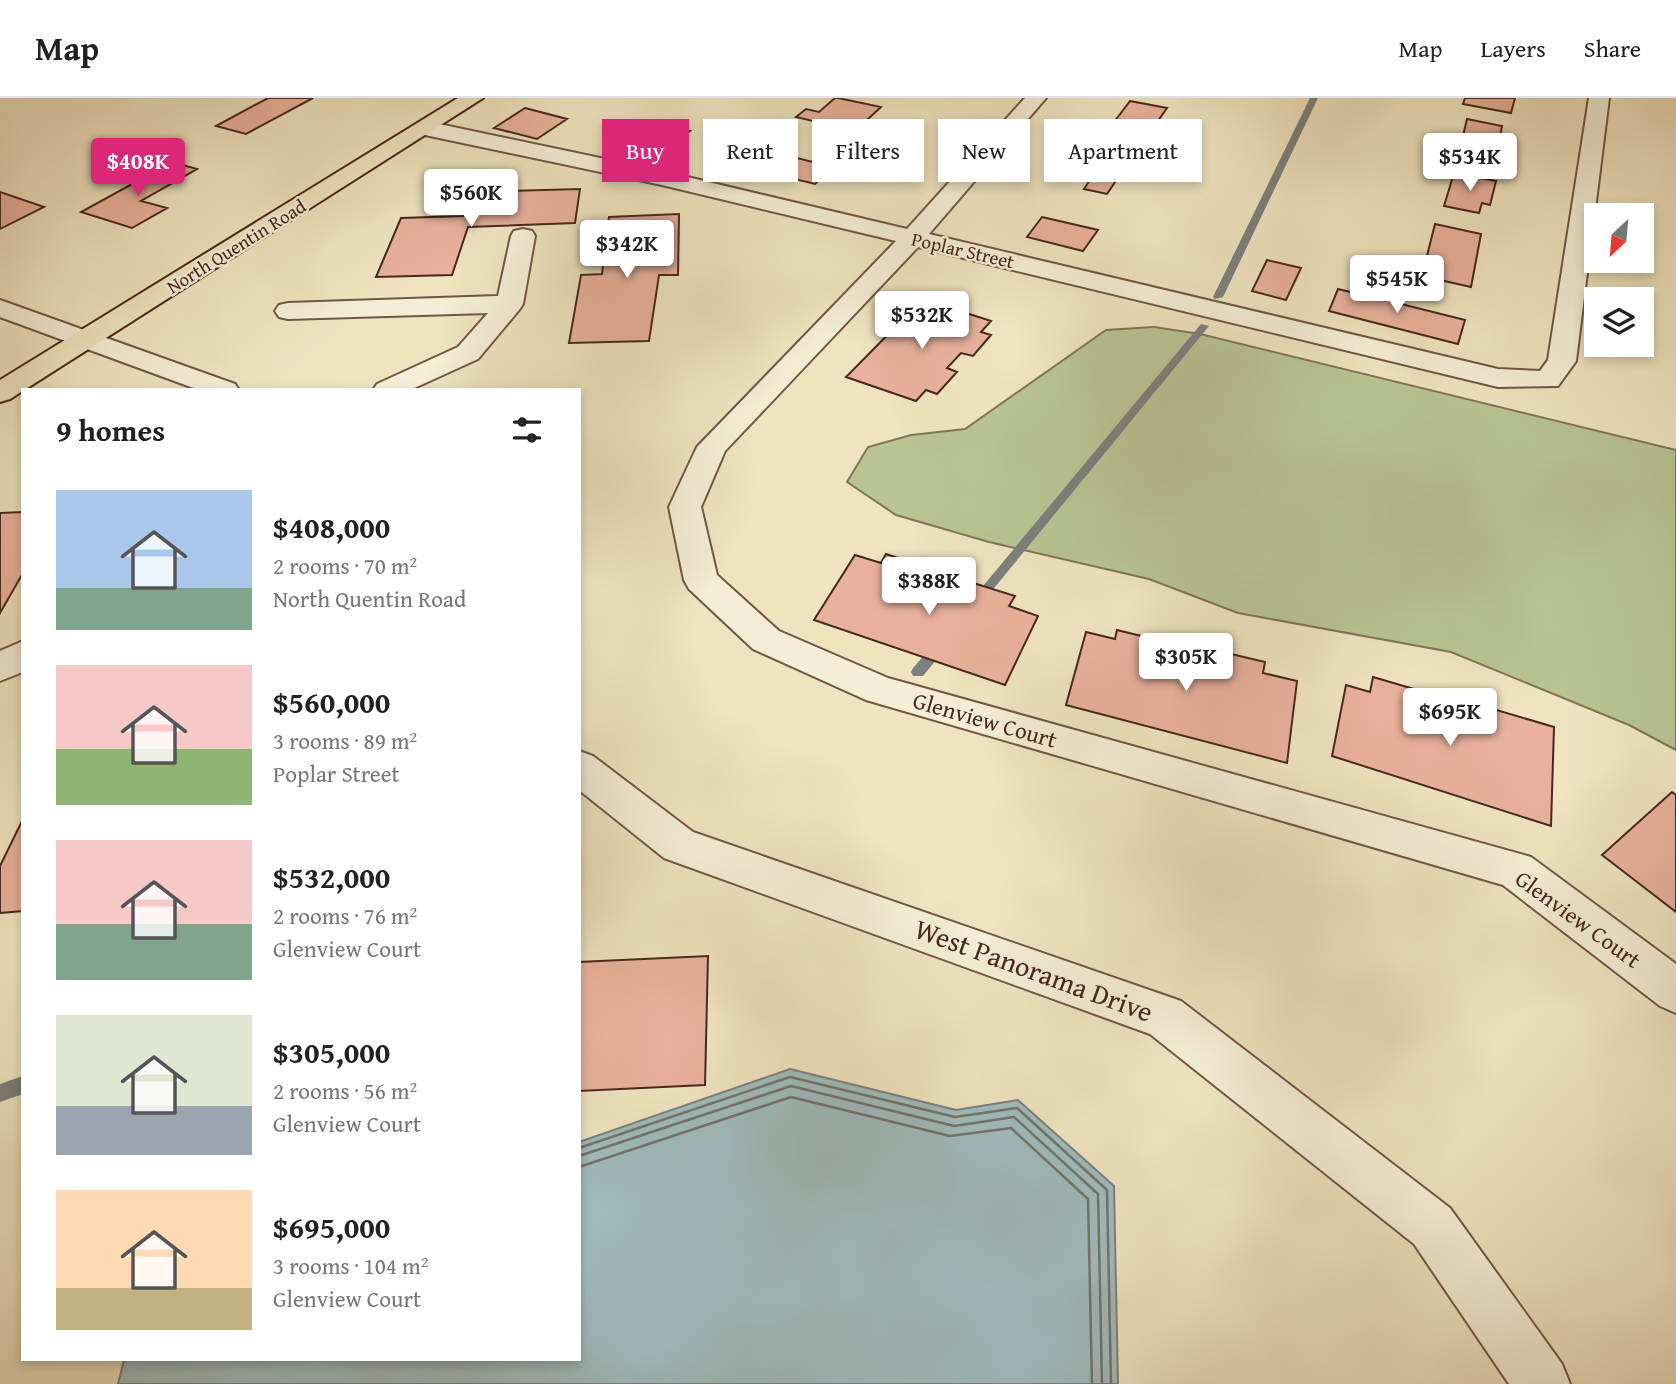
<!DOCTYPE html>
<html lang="en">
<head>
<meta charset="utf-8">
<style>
  body { margin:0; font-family:"Gentium Book Plus",serif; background:#f2f2f2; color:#222; height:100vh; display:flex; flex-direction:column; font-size:26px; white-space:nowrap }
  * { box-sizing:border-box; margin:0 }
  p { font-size:23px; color:#767676 }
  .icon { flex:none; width:38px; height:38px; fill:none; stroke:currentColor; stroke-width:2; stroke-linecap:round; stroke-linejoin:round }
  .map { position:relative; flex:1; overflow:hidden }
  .side { position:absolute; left:21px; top:290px; width:560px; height:973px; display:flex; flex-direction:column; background:#fff; border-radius:0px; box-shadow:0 4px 10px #0003 }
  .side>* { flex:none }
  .banner { position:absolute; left:602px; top:21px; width:665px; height:63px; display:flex; gap:14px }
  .needle { width:46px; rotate:206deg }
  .buttons { position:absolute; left:1584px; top:105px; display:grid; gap:14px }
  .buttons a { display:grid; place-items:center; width:70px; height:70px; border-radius:0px; background:#fff; box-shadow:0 4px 10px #0003; font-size:35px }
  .price { position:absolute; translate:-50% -60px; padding:0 16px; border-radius:7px; background:#fff; color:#222; font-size:23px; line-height:46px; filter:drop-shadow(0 2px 4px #0008) }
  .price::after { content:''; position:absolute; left:50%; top:42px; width:21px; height:16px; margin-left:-10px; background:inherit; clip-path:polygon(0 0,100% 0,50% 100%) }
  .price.selected { background:#db2777; color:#fff }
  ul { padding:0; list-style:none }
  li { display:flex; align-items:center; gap:21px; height:175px; padding:0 35px }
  li span { display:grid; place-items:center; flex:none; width:196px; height:140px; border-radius:0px; color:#555 }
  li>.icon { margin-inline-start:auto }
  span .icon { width:84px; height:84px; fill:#fffc; stroke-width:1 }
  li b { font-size:30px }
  h2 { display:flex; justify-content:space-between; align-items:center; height:84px; padding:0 35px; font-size:30px }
  .tag { padding:0 24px; border-radius:0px; background:#fff; box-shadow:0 4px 10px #0003; font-size:24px; line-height:63px }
  .tag.selected { background:#db2777; color:#fff }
  header { display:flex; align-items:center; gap:42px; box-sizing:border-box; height:98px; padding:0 35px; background:#fff; border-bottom:2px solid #e0e0e0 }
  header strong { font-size:33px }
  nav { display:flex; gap:38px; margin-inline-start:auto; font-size:24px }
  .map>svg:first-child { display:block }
</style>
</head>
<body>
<header>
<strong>Map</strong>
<nav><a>Map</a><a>Layers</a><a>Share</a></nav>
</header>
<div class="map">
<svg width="1676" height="1286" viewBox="0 0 1676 1286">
  <rect width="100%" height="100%" fill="#efe3c0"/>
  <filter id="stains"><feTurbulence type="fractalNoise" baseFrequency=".00286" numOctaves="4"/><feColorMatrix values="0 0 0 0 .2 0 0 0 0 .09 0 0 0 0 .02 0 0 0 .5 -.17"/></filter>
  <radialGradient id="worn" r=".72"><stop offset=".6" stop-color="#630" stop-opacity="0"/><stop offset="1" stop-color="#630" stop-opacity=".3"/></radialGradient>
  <!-- green -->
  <path fill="#b8c493" stroke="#807657" stroke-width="2" d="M1154,229L1200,236L1676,352V652L1629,627L1451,554L1238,515L1149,481L989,444L896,417L847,384L868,349L911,337L965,331L1106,232Z"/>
  <!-- water -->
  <path fill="#9ebbbc" stroke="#7c807c" stroke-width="2" d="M790,971L956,1012L1018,1002L1114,1088L1118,1286H118L124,1262H579V1044Z"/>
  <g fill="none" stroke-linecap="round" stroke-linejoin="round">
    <!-- shore -->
    <path stroke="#74726c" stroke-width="2.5" d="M579,1050L790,979L955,1019L1017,1010L1107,1092L1111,1286
      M579,1058L791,988L954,1028L1014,1019L1098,1096L1102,1286
      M579,1069L791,999L950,1038L1011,1030L1088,1101L1092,1286"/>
    <!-- stream -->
    <path fill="#7c807c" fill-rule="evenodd" d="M1310,0H1318L1223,199L1215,201L1213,199Z
      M1201,226L1209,228L981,506H973L971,503L973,500Z
      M940,543L947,548L945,551L923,578H913L911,574L913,570L935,545Z
      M20,979L23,980V996L0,1004V986Z"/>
  </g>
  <!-- building -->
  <path fill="#e8b19d" stroke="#49281b" stroke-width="2" d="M268,0H313L246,36L216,28Z
    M835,0H838L881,9L855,33L796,19L806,11L819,14Z
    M1465,0H1515L1511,15L1463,6Z
    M1130,3L1167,10L1146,40L1153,42L1146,51L1110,44L1124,26L1114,24Z
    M525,10L567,21L537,41L494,30Z
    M1467,21L1502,28L1495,65L1435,54L1440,38L1462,42Z
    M624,27L640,31L623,44L608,40Z
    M664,27L690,33L668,51L641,45Z
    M753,49L833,69L815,86L733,66Z
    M1090,57L1128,65L1107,96L1084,91L1090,82L1074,78Z
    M172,64L197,71L141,103L167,110L132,130L81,114Z
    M1454,75L1496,83L1490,107L1482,105L1479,115L1444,108Z
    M580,91L575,125L468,129L452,177L376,179L401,120L463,118L473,94Z
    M0,94L44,109L0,131Z
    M679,116L678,177H659L649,243L569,245L581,177L602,176L609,119Z
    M1042,119L1098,132L1083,153L1027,139Z
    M1435,126L1481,136L1471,189L1422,178Z
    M1267,162L1301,170L1286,202L1252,193Z
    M1338,191L1371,199L1374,192L1399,198L1397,205L1465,222L1458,246L1329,213Z
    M923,201L991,223L981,234L991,237L973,258L961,255L947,270L957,274L937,296L926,292L916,303L846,279Z
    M23,414V475L0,515V415Z
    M886,456L932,471L927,481L962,493L967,483L1015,498L1009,508L1038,518L1005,587L814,522L855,457L881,465Z
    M1117,532L1210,555V551L1265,564L1263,575L1297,583L1287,665L1066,607L1086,534L1115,541Z
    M1373,579L1431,596L1430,605L1472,618L1473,605L1554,629L1551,728L1332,658L1346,587L1370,594Z
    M1672,694L1676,697V814L1602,757Z
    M23,721V813L0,815V768Z
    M708,858L705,987L579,993V864Z"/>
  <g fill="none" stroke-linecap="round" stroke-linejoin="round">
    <!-- minor casing -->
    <g stroke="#725744" stroke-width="4">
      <path id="minor" d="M1025,0H1046L929,136L1498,271L1540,273L1548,262L1589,0H1609L1576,263L1558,288L1498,289L918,149L725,353L701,409L717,477L779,533L888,580L1531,759L1676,866V915L1660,908L1503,787L866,602L753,551L689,491L684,482L669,409L697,349L896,143L662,87L425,37L414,30L425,23L662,73L907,131Z
        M523,131L532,133L535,138L523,206L519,212L478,261L410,292H373L377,286L458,249L488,215L288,221L279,219L275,213L279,207L288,205L498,198L511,138L514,133Z
        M0,202L235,286L239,292H199L0,219Z
        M23,543V574L0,583V553Z
        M579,653L593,658L693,734L1181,903L1450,1110L1562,1266L1570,1286H1509L1414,1146L1150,936L664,760L579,692Z"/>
    </g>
    <!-- major casing -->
    <g stroke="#49281b" stroke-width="4">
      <path id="major" d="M458,0H483L10,301L0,304V282Z"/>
    </g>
    <!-- minor -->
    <use href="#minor" fill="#f5edd6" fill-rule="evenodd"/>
    <!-- major -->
    <use href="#major" fill="#efe3c0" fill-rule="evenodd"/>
  </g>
  <g text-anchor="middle" stroke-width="5" stroke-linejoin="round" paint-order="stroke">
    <!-- far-street labels -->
    <g font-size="19" fill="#49281b" stroke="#f5edd6">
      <text transform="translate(236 148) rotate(-32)" y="7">North Quentin Road</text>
      <text transform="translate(963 152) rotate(13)" y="7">Poplar Street</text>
    </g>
    <!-- street labels -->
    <g font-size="23" fill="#49281b" stroke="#f5edd6">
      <text transform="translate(985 622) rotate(16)" y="8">Glenview Court</text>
      <text transform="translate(1578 821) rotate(36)" y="8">Glenview Court</text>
    </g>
    <!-- near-street labels -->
    <g font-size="28" fill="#49281b" stroke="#f5edd6">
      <text transform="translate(1034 872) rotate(20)" y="10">West Panorama Drive</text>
    </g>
  </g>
  <rect width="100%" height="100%" filter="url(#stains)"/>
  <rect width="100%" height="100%" fill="url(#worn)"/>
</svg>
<div class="buttons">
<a><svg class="needle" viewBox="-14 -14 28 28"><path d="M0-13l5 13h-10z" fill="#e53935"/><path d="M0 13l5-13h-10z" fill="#767676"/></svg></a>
<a><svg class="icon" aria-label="layers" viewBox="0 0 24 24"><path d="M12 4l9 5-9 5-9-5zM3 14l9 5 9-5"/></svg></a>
</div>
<b class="price" style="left:1470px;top:95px">$534K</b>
<b class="price selected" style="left:138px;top:100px">$408K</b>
<b class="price" style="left:471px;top:131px">$560K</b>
<b class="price" style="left:627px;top:182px">$342K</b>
<b class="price" style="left:1397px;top:217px">$545K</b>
<b class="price" style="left:922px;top:253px">$532K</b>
<b class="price" style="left:929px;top:519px">$388K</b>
<b class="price" style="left:1186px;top:595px">$305K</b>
<b class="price" style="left:1450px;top:650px">$695K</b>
<div class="banner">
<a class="tag selected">Buy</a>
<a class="tag">Rent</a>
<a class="tag">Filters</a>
<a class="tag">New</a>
<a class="tag">Apartment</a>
</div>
<section class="side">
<h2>9 homes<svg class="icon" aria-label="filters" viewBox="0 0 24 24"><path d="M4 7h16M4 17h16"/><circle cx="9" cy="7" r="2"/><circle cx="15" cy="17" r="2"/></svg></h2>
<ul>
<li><span style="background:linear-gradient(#a9c7e8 70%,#7fa58c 0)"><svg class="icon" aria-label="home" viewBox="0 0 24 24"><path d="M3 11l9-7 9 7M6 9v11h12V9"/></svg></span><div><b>$408,000</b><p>2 rooms · 70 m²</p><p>North Quentin Road</p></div></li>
<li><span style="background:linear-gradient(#f6c9c9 60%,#8fb573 0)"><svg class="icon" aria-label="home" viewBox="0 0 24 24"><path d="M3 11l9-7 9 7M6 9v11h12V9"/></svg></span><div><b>$560,000</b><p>3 rooms · 89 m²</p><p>Poplar Street</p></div></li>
<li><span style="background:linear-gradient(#f6c9c9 60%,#7fa58c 0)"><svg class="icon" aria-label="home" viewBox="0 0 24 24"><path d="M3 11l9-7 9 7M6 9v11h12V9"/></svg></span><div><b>$532,000</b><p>2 rooms · 76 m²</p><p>Glenview Court</p></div></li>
<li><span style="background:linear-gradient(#dfe7d0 65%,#9aa5b1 0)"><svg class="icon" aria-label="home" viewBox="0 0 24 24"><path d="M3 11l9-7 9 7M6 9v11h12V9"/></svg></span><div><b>$305,000</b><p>2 rooms · 56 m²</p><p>Glenview Court</p></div></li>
<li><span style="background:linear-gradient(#ffd9b3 70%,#c2b280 0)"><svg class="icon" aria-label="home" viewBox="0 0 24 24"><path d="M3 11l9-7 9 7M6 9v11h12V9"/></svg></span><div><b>$695,000</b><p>3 rooms · 104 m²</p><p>Glenview Court</p></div></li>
</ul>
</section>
</div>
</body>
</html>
